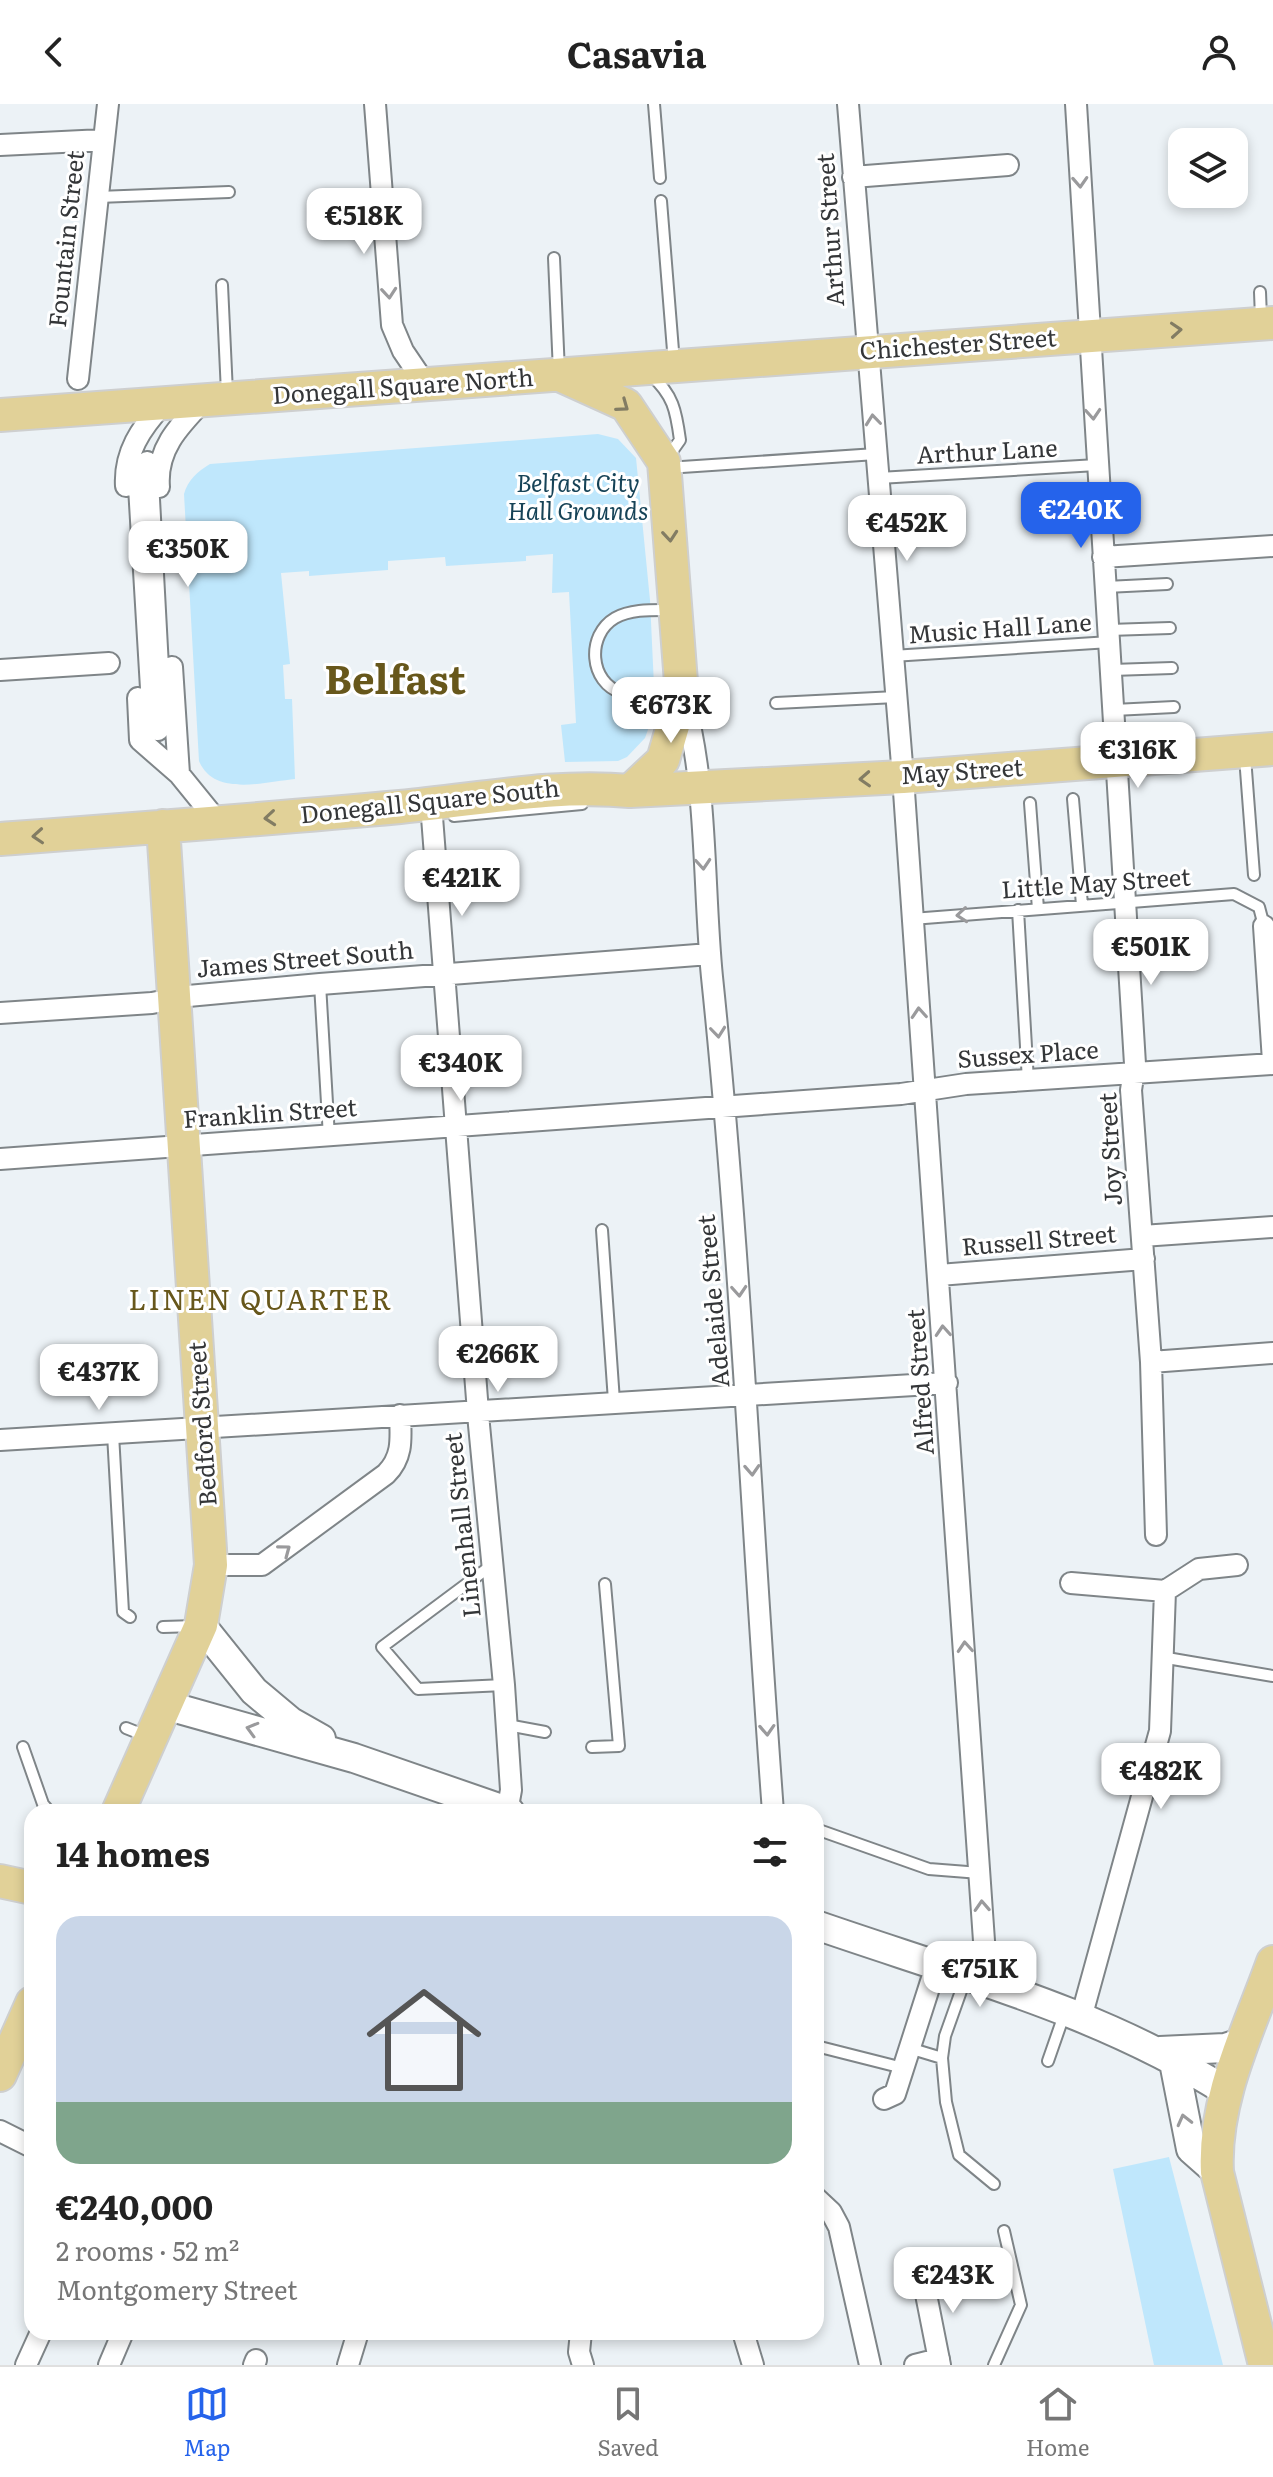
<!DOCTYPE html>
<html lang="en">
<head>
<meta charset="utf-8">
<style>
  body { margin:0; font-family:Literata,serif; background:#f2f2f2; color:#222; height:100vh; display:flex; flex-direction:column; font-size:30px; white-space:nowrap }
  * { box-sizing:border-box; margin:0 }
  p { font-size:26px; color:#767676 }
  .icon { flex:none; width:44px; height:44px; fill:none; stroke:currentColor; stroke-width:2; stroke-linecap:round; stroke-linejoin:round }
  .map { position:relative; flex:1; overflow:hidden }
  .panel { position:absolute; left:24px; top:1700px; width:800px; height:536px; display:flex; flex-direction:column; background:#fff; border-radius:24px; box-shadow:0 4px 12px #0003 }
  .panel>* { flex:none }
  .controls { position:absolute; left:1168px; top:24px; display:grid; gap:16px }
  .controls a { display:grid; place-items:center; width:80px; height:80px; border-radius:16px; background:#fff; box-shadow:0 4px 12px #0003; font-size:40px }
  .price { position:absolute; translate:-50% -68px; padding:0 18px; border-radius:16px; background:#fff; color:#222; font-size:26px; line-height:52px; filter:drop-shadow(0 2px 4px #0008) }
  .price::after { content:''; position:absolute; left:50%; top:48px; width:24px; height:18px; margin-left:-12px; background:inherit; clip-path:polygon(0 0,100% 0,50% 100%) }
  .price.selected { background:#2563eb; color:#fff }
  ul { padding:0; list-style:none }
  li { display:grid; align-content:center; gap:16px; height:424px; padding:0 32px }
  li span { display:grid; place-items:center; height:248px; border-radius:24px; color:#555 }
  li>.icon { margin-inline-start:auto }
  span .icon { width:144px; height:144px; fill:#fffc; stroke-width:1 }
  li b { font-size:34px }
  h2 { display:flex; justify-content:space-between; align-items:center; height:96px; padding:0 32px; font-size:34px }
  header { display:flex; justify-content:space-between; align-items:center; height:104px; padding:0 32px; background:#fff; font-size:36px; font-weight:700 }
  .menu { display:flex; justify-content:space-around; align-items:center; height:112px; border-top:2px solid #e0e0e0; background:#fff; font-size:22px; color:#767676 }
  .menu a { display:grid; justify-items:center; gap:4px }
  .menu .selected { color:#2563eb }
  .map>svg:first-child { display:block }
</style>
</head>
<body>
<header><svg class="icon" aria-label="back" viewBox="0 0 24 24"><path d="M15 5l-7 7 7 7"/></svg>Casavia<svg class="icon" aria-label="person" viewBox="0 0 24 24"><circle cx="12" cy="8" r="4"/><path d="M4 21q1-7 8-7t8 7"/></svg></header>
<div class="map">
<svg width="1273" height="2261" viewBox="0 0 1273 2261">
  <rect width="100%" height="100%" fill="#ecf2f6"/>
  <!-- green -->
  <path fill="#bfe7fc" d="M598,330L618,335L636,354L650,496L654,582L650,620L645,634L627,653L618,657L565,658L561,621L576,619L569,488L552,489L553,450L526,452V457L446,462L445,453L388,457V466L309,472V467L281,469L290,560L283,561L285,595H292L295,675C264,678 214,693 199,657L184,390C188,376 197,368 210,360Z
    M1169,2053L1223,2261H1154L1113,2065Z"/>
  <g fill="none" stroke-linecap="round" stroke-linejoin="round">
    <!-- lane casing -->
    <g stroke="#7f8588" stroke-width="14">
      <path id="lane" d="M654,0L660,74
        M98,93L229,88
        M661,97L674,259
        M554,154L559,268
        M222,181L227,289
        M1260,188L1261,214
        M651,271C673,291 676,306 680,336L668,353
        M667,364L876,350
        M879,374L1097,361
        M1106,483L1167,480
        M671,506C652,506 631,505 615,514C586,531 589,579 622,589C639,595 660,592 678,591
        M1109,526L1170,524
        M892,552L1110,538
        M1112,566L1172,564
        M776,599L896,593
        M1114,606L1174,603
        M1245,653L1254,771
        M1073,695L1082,801
        M1030,699L1038,805
        M454,712L582,700
        M1018,806L1028,977
        M912,815L1234,790L1259,803L1264,822
        M320,880L329,1033
        M602,1126L614,1297
        M113,1330L123,1508L130,1513
        M492,1461L382,1543L418,1585L504,1581
        M163,1523L196,1522
        M1161,1553L1273,1572
        M507,1621L545,1628
        M126,1624L146,1632
        M23,1643L43,1700L50,1708
        M592,1643L619,1642L605,1480
        M816,1725L929,1765L980,1769
        M966,1873L945,1932L942,1954L946,1998L959,2051L994,2080
        M816,1942L903,1964
        M909,1944L942,1954
        M1048,1957L1064,1911
        M994,2261L1021,2201L1004,2127"/>
    </g>
    <!-- street casing -->
    <g stroke="#7f8588" stroke-width="24">
      <path id="street" d="M375,0L392,221L403,247L426,281
        M848,0L903,673L987,1880
        M1076,0L1135,960L1131,986L1151,1258L1156,1431
        M0,41L103,36
        M853,73L1008,61
        M78,275L108,0
        M147,358L161,619L158,626L153,618L138,366Z
        M126,382C124,349 141,324 163,300
        M159,383C156,346 178,323 202,298
        M1103,453L1273,442
        M172,563L179,670
        M0,566L109,559
        M138,594L140,636L179,670L218,718
        M684,596C708,685 703,782 712,873C741,1151 752,1430 773,1708
        M431,700L479,1321L504,1581L511,1686L507,1708
        M1264,822L1273,957
        M0,909L152,899L188,892L320,880L710,850
        M0,1055L901,990L966,980L1273,960
        M1142,1132L1273,1123
        M939,1171L1144,1155
        M1151,1258L1273,1249
        M0,1336L947,1279
        M211,1461H262L386,1370C403,1353 401,1335 400,1311
        M1071,1479L1165,1487L1199,1465L1237,1461
        M1081,1914L1160,1627L1165,1487
        M884,1995L895,1990L936,1862
        M0,2027L32,2043
        M816,2094L831,2108L839,2123L870,2261
        M922,2170L940,2261
        M581,2228L579,2248L583,2261
        M743,2228L753,2261
        M26,2261L41,2228
        M109,2261L123,2228
        M254,2261L256,2256
        M348,2261L358,2228
        M915,2261L939,2255"/>
    </g>
    <!-- secondary casing -->
    <g stroke="#7f8588" stroke-width="32">
      <path id="secondary" d="M201,1521L254,1587L291,1618L321,1635
        M165,1601L354,1654L510,1708
        M816,1821C954,1869 1103,1908 1227,1988
        M1160,1947L1225,1944L1244,1938
        M1173,1953L1191,2045L1217,2068"/>
    </g>
    <!-- primary casing -->
    <g stroke="#cecfcf" stroke-width="36">
      <path id="primary" d="M562,272L626,301L664,358L682,591L663,656L630,687
        M0,311L1273,219
        M0,735C133,725 267,715 400,703C478,696 551,680 630,687L903,673L1273,645
        M118,1708L201,1521L211,1461L163,722
        M0,1777L32,1784
        M0,1971L32,1899
        M1265,2261L1217,2068C1213,1996 1249,1925 1273,1858"/>
    </g>
    <!-- lane -->
    <use href="#lane" stroke="#fff" stroke-width="10"/>
    <!-- street -->
    <use href="#street" stroke="#fff" stroke-width="20"/>
    <!-- secondary -->
    <use href="#secondary" stroke="#fff" stroke-width="28"/>
    <!-- primary -->
    <use href="#primary" stroke="#e1d198" stroke-width="32"/>
  </g>
  <!-- one-way arrows -->
  <defs><path id="oneway-chevron" d="M-2-3.5L2.5 0L-2 3.5" fill="none" stroke-width="1.6" stroke-linecap="round" stroke-linejoin="round" transform="scale(2)"/></defs>
  <g stroke="#9a9a9c">
    <use href="#oneway-chevron" transform="translate(1080 78) rotate(87)"/>
    <use href="#oneway-chevron" transform="translate(389 189) rotate(85)"/>
    <use href="#oneway-chevron" transform="translate(1093 310) rotate(86)"/>
    <use href="#oneway-chevron" transform="translate(873 316) rotate(-96)"/>
    <use href="#oneway-chevron" transform="translate(703 760) rotate(86)"/>
    <use href="#oneway-chevron" transform="translate(962 811) rotate(175)"/>
    <use href="#oneway-chevron" transform="translate(919 909) rotate(-94)"/>
    <use href="#oneway-chevron" transform="translate(718 928) rotate(84)"/>
    <use href="#oneway-chevron" transform="translate(739 1187) rotate(86)"/>
    <use href="#oneway-chevron" transform="translate(943 1227) rotate(-94)"/>
    <use href="#oneway-chevron" transform="translate(752 1366) rotate(87)"/>
    <use href="#oneway-chevron" transform="translate(285 1446) rotate(-37)"/>
    <use href="#oneway-chevron" transform="translate(965 1543) rotate(-94)"/>
    <use href="#oneway-chevron" transform="translate(252 1625) rotate(-164)"/>
    <use href="#oneway-chevron" transform="translate(767 1626) rotate(87)"/>
    <use href="#oneway-chevron" transform="translate(982 1802) rotate(-93)"/>
    <use href="#oneway-chevron" transform="translate(1184 2016) rotate(-104)"/>
  </g>
  <g stroke="#827c63">
    <use href="#oneway-chevron" transform="translate(1176 226) rotate(-4)"/>
    <use href="#oneway-chevron" transform="translate(623 302) rotate(36)"/>
    <use href="#oneway-chevron" transform="translate(670 432) rotate(85)"/>
    <use href="#oneway-chevron" transform="translate(865 675) rotate(177)"/>
    <use href="#oneway-chevron" transform="translate(270 714) rotate(175)"/>
    <use href="#oneway-chevron" transform="translate(38 732) rotate(176)"/>
  </g>
  <g text-anchor="middle" stroke-width="6" stroke-linejoin="round" paint-order="stroke">
    <!-- street labels -->
    <g font-size="24" fill="#343638" stroke="#fff">
      <text transform="translate(831 126) rotate(-94)" y="8">Arthur Street</text>
      <text transform="translate(67 135) rotate(-84)" y="8">Fountain Street</text>
      <text transform="translate(958 241) rotate(-4)" y="8">Chichester Street</text>
      <text transform="translate(403 283) rotate(-4)" y="8">Donegall Square North</text>
      <text transform="translate(987 348) rotate(-3)" y="8">Arthur Lane</text>
      <text transform="translate(1000 525) rotate(-4)" y="8">Music Hall Lane</text>
      <text transform="translate(962 668) rotate(-4)" y="8">May Street</text>
      <text transform="translate(430 698) rotate(-6)" y="8">Donegall Square South</text>
      <text transform="translate(1096 780) rotate(-4)" y="8">Little May Street</text>
      <text transform="translate(305 856) rotate(-5)" y="8">James Street South</text>
      <text transform="translate(1028 951) rotate(-4)" y="8">Sussex Place</text>
      <text transform="translate(270 1010) rotate(-4)" y="8">Franklin Street</text>
      <text transform="translate(1111 1045) rotate(-93)" y="8">Joy Street</text>
      <text transform="translate(1039 1137) rotate(-5)" y="8">Russell Street</text>
      <text transform="translate(714 1197) rotate(-95)" y="8">Adelaide Street</text>
      <text transform="translate(921 1278) rotate(-94)" y="8">Alfred Street</text>
      <text transform="translate(203 1320) rotate(-94)" y="8">Bedford Street</text>
      <text transform="translate(463 1421) rotate(-96)" y="8">Linenhall Street</text>
    </g>
    <!-- park labels -->
    <g font-size="24" font-style="italic" fill="#164357" stroke="#fff">
      <text x="578" y="388">Belfast City<tspan x="578" dy="28">Hall Grounds</tspan></text>
    </g>
    <!-- quarter labels -->
    <g font-size="28" letter-spacing="2" fill="#67571b" stroke="#fff">
      <text x="261" y="1206">LINEN QUARTER</text>
    </g>
    <!-- town labels -->
    <g font-size="40" font-weight="bold" fill="#67571b" stroke="#fff">
      <text x="395" y="590">Belfast</text>
    </g>
  </g>
</svg>
<div class="controls">
<a><svg class="icon" aria-label="layers" viewBox="0 0 24 24"><path d="M12 4l9 5-9 5-9-5zM3 14l9 5 9-5"/></svg></a>
</div>
<b class="price" style="left:364px;top:152px">€518K</b>
<b class="price selected" style="left:1081px;top:446px">€240K</b>
<b class="price" style="left:907px;top:459px">€452K</b>
<b class="price" style="left:188px;top:485px">€350K</b>
<b class="price" style="left:671px;top:641px">€673K</b>
<b class="price" style="left:1138px;top:686px">€316K</b>
<b class="price" style="left:462px;top:814px">€421K</b>
<b class="price" style="left:1151px;top:883px">€501K</b>
<b class="price" style="left:461px;top:999px">€340K</b>
<b class="price" style="left:498px;top:1290px">€266K</b>
<b class="price" style="left:99px;top:1308px">€437K</b>
<b class="price" style="left:1161px;top:1707px">€482K</b>
<b class="price" style="left:980px;top:1905px">€751K</b>
<b class="price" style="left:953px;top:2211px">€243K</b>
<section class="panel">
<h2>14 homes<svg class="icon" aria-label="filters" viewBox="0 0 24 24"><path d="M4 7h16M4 17h16"/><circle cx="9" cy="7" r="2"/><circle cx="15" cy="17" r="2"/></svg></h2>
<ul>
<li><span style="background:linear-gradient(#c9d6e8 75%,#7fa58c 0)"><svg class="icon" aria-label="home" viewBox="0 0 24 24"><path d="M3 11l9-7 9 7M6 9v11h12V9"/></svg></span><div><b>€240,000</b><p>2 rooms · 52 m²</p><p>Montgomery Street</p></div></li>
</ul>
</section>
</div>
<nav class="menu">
<a class="selected"><svg class="icon" aria-label="map" viewBox="0 0 24 24"><path d="M3 6l6-2 6 2 6-2v14l-6 2-6-2-6 2zM9 4v14M15 6v14"/></svg>Map</a>
<a><svg class="icon" aria-label="saved" viewBox="0 0 24 24"><path d="M7 4h10v16l-5-4-5 4z"/></svg>Saved</a>
<a><svg class="icon" aria-label="home" viewBox="0 0 24 24"><path d="M3 11l9-7 9 7M6 9v11h12V9"/></svg>Home</a>
</nav>
</body>
</html>
